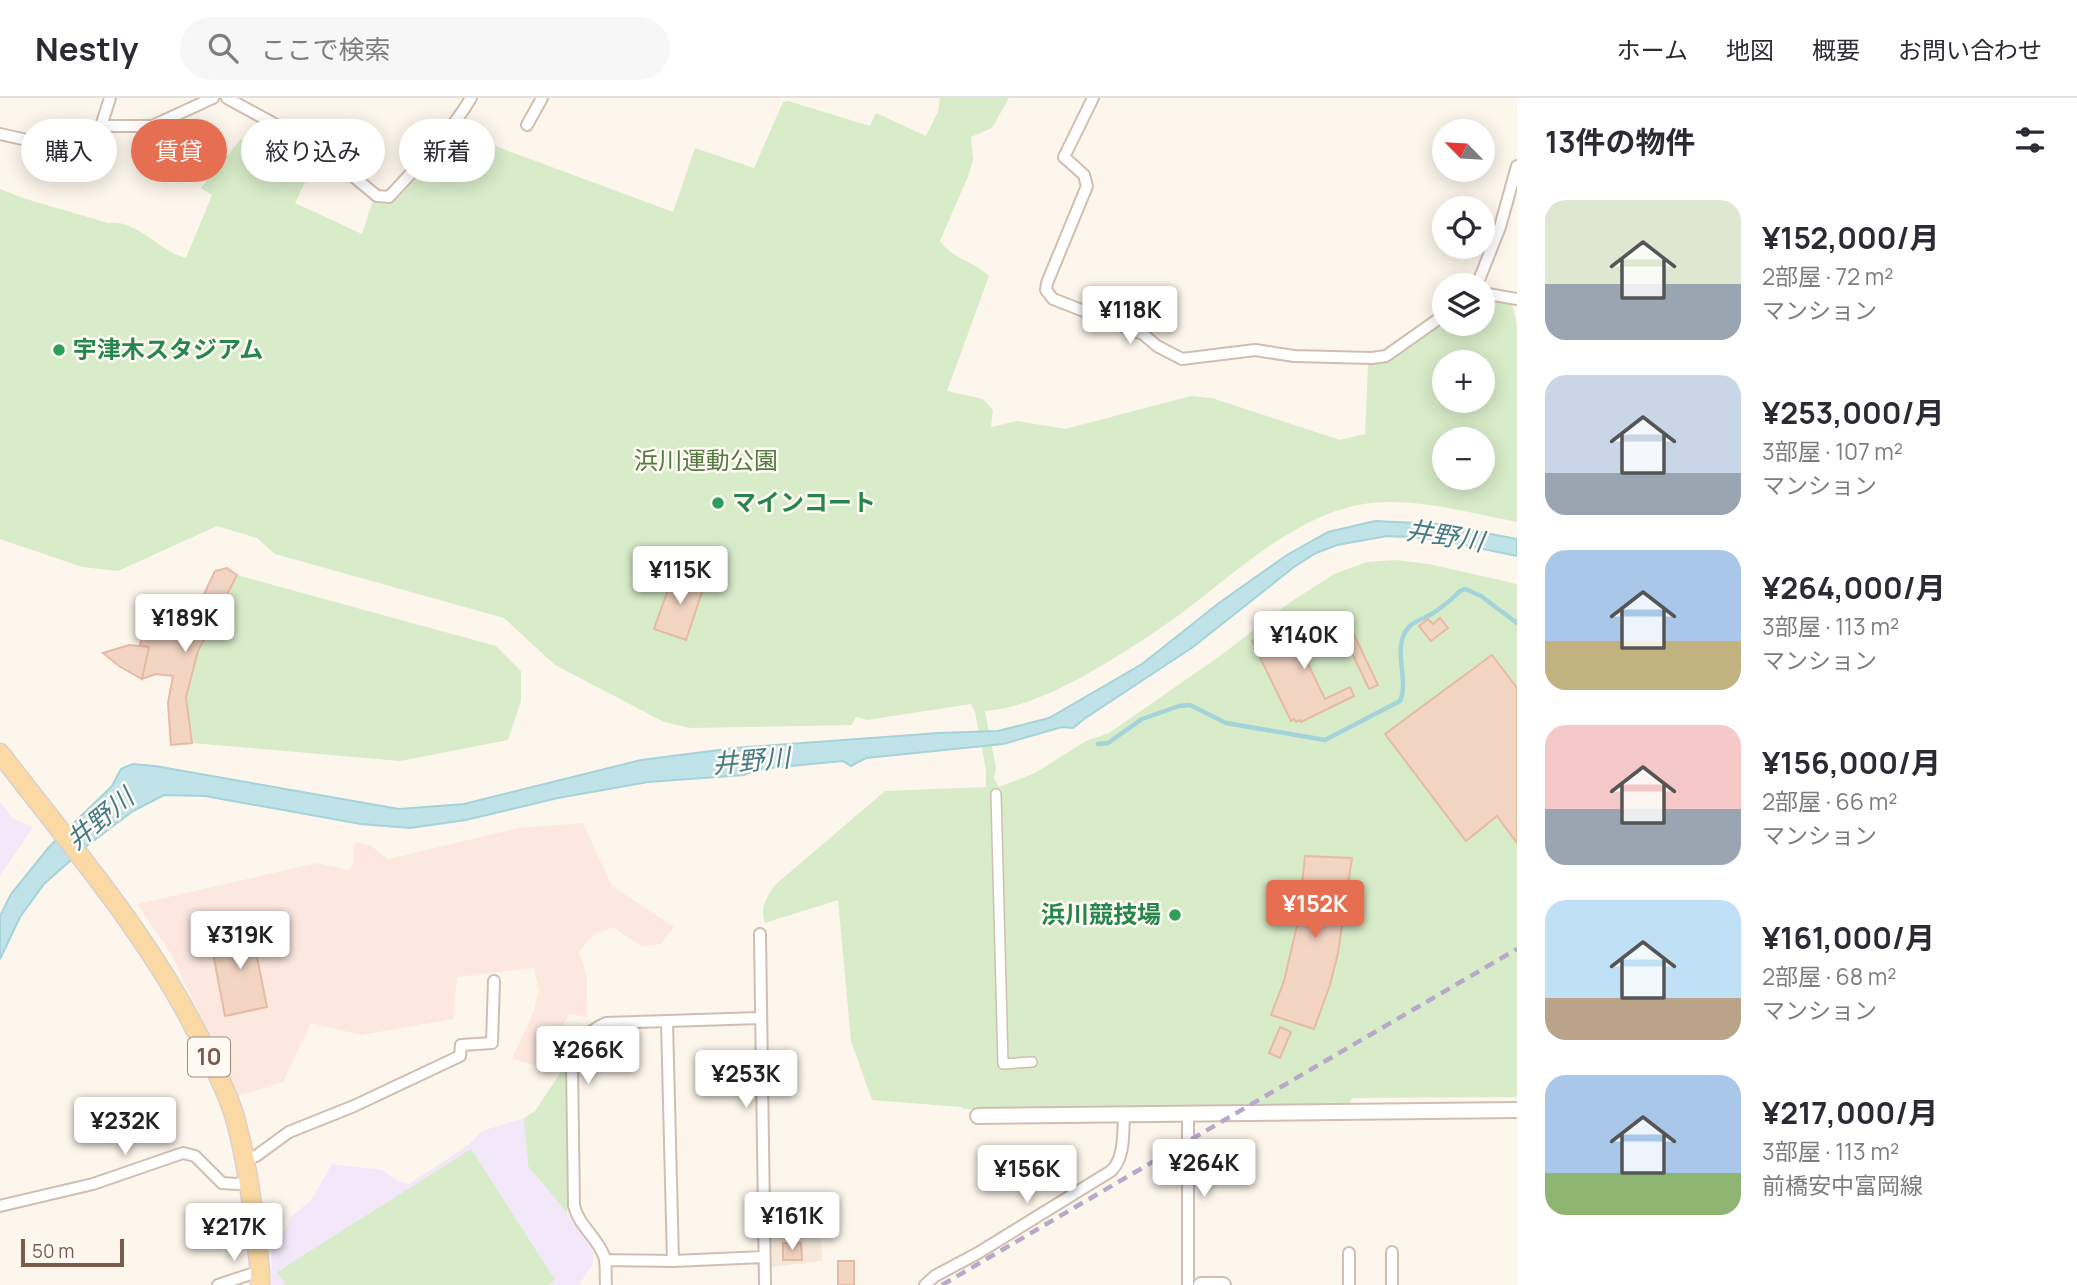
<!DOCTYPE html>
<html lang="ja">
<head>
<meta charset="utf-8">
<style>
  body { margin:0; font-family:Manrope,"Noto Sans JP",sans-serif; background:#f7f7f7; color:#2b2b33; height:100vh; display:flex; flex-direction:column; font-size:26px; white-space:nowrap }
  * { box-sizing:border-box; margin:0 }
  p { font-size:23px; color:#7c7c81 }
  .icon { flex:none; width:38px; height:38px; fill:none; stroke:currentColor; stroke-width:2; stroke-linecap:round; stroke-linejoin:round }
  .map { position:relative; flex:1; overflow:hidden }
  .side { display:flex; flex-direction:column; background:#fff; width:560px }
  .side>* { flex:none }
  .banner { position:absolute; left:21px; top:21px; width:665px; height:63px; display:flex; gap:14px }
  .needle { width:46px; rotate:294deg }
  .buttons { position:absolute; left:1432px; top:21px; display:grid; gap:14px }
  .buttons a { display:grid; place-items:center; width:63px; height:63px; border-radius:50%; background:#fff; box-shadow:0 4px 18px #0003; font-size:35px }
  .scale { position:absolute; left:21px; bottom:18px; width:103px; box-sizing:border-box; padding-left:7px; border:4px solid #7a5c4d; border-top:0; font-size:19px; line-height:24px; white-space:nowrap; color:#7a5c4d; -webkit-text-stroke:5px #fffaf3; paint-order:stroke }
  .price { position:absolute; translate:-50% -60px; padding:0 16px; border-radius:7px; background:#fff; color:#222; font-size:23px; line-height:46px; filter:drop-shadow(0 2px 4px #0008) }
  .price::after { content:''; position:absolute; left:50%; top:42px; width:21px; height:16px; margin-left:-10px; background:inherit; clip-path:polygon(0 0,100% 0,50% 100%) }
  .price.on { background:#e76f51; color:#fff }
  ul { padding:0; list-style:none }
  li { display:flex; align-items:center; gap:21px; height:175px; padding:0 28px }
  li span { display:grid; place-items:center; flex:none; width:196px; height:140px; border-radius:21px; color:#555 }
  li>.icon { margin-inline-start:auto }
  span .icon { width:84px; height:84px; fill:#fffc; stroke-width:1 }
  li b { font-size:30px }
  h2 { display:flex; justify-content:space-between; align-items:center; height:84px; padding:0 28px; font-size:30px }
  .pill { padding:0 24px; border-radius:32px; background:#fff; box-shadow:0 4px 18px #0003; font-size:24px; line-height:63px }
  .pill.on { background:#e76f51; color:#fff }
  header { display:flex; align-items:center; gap:42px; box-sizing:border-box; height:98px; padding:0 35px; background:#fff; border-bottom:2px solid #e1e1e2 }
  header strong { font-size:33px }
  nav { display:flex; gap:38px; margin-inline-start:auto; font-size:24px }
  .search { width:490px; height:63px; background:#f7f7f7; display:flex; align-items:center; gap:18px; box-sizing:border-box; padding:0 24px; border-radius:38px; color:#7c7c81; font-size:26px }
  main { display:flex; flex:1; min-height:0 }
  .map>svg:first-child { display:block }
</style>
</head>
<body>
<header>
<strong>Nestly</strong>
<div class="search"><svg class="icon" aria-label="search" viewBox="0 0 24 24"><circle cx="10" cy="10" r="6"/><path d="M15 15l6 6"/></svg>ここで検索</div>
<nav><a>ホーム</a><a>地図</a><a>概要</a><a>お問い合わせ</a></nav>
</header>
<main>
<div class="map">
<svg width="1517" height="1187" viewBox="0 0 1517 1187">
  <rect width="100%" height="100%" fill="#fdf6ec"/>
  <!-- residential -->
  <path fill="#f5e8da" d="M821,1134L822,1163L771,1169L769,1140Z"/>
  <!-- commercial -->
  <path fill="#fde8e0" d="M583,725L612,788L674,829L661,846L641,848L613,829L594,837L579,853L587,877V919L569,916L541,969L512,961L533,915L539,893L534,870L457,879L453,921L361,937L311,925L283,984L236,999L219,957L171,856L137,806L317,765L348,772L352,769L355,744L370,747L388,761L518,730Z"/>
  <!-- education -->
  <path fill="#f3e8fa" d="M0,703L13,721L33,729L0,778Z
    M524,1020L528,1068L567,1115L594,1155L592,1167L579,1187H271L272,1145L286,1131L290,1120L311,1102L332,1066L382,1072L396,1082L409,1086L467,1048L482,1033Z"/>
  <!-- green -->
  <path fill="#d8ecc9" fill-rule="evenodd" d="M940,0H1009L992,30L971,39L973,62L969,76L940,143C952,161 974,163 989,178L947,293L983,301L993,312L991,329L1017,323L1065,331L1191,298L1212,300L1340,342L1365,336L1368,267L1387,263L1444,225L1482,226V205L1488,203L1512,207L1517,226V424C1469,415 1418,400 1370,405C1297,414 1235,476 1179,517C1147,540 1114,561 1080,580C1050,596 1019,610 985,613L996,670L994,680L999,689L1035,675L1086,643L1109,635L1220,558L1289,505L1334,476L1367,464L1395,462L1429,466L1517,486V999L1352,1000L1349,1007L965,1011L961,1009L872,1002L851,943L838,802L765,825C760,809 766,800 775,787L885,693L986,689V672L975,614L971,606L867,622L856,619L852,627L691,630L664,624L555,567L504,520L275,456L257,440L217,428L118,473L82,469L0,441V91L26,101L108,125C138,121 158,153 186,160L212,97L201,90L241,41L306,82L295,105L362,136L373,102L382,106L393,104L462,28L498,49L673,114L695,50L754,70L783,4L788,3L870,28L876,15L926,38L938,14ZM1444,264H1482V303H1444ZM1444,341H1482V380H1444Z
    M237,477L496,548L521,573V603L508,642L400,663L192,645L186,599L198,553Z
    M567,965V1115L528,1068L524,1020L535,1013Z
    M471,1051L555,1182L548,1187H286L277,1174Z"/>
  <!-- water -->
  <path fill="#bfe3e8" stroke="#a5d3da" stroke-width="2" d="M1375,423L1438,426L1517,441V458L1435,441L1407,439L1387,438L1337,447L1316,455L1294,469L1193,549L1084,621L1073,630L1062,629L1003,646L866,660L851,668L843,663L758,671L744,677L648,684L558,700L466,722L410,730L361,726L205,698L164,697L133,713L88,747L44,786L20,819L0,861V818L11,796L49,749L112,688L121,671L125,669L133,666L155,668L399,711L464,706L641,662L735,650L939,635L998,633L1049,620L1142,566L1219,505L1287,457L1328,434Z"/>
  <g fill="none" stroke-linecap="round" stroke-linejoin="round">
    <!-- stream -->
    <path stroke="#a5d3da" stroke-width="4.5" d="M1098,646L1108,645L1142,621L1179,608L1190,607L1226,625L1325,642L1400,603C1410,581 1390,547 1410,528C1416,522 1423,521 1430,517C1440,511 1452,501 1460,493L1465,491L1481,498L1517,525"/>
  </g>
  <!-- building -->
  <path fill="#f3d5c3" stroke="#e6bba3" stroke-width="2" d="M227,470L237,477L198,553L186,599L192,645L171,647L168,605L173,578L156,576L142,581L149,549L140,547L143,533L184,539L215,473Z
    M674,475L705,485L686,542L654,531Z
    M1440,520L1448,530L1431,543L1419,528L1428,521L1433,526Z
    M1288,525L1300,550L1349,526L1378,587L1369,591L1343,536L1303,556L1325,601L1350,589L1354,598L1301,624L1300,622L1296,624L1294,621L1291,623L1252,543Z
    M129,547L149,549L142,581L119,568L103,555Z
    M1492,557L1517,590V745L1497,718L1466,743L1385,636Z
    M1305,758L1352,760L1338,855L1330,887L1314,931L1271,917L1284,883L1298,823Z
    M248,814L267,909L225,918L213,855L236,850L230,818Z
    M1280,929L1291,934L1280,960L1269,955Z
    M783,1145H801L802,1162H783Z
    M838,1163H854V1187H838Z"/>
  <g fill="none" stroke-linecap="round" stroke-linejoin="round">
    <!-- pedestrian casing -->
    <g stroke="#d1beb0" stroke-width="12">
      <path id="pedestrian" d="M996,696L1003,966L1032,964"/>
    </g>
    <!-- minor casing -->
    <g stroke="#d1beb0" stroke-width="14">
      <path id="minor" d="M227,0L320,51L377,98L389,99C418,67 449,37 471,0
        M1093,0L1064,59L1084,77L1087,88L1047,185L1046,192L1053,201L1143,236L1157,248L1182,261L1255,252L1294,258L1372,260L1386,258L1444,217
        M527,27L542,0
        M101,28L110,0
        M0,36L27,42H46L101,28H152L213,0
        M1477,187L1500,129L1517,68
        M1482,195L1517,201
        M760,836L765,1187
        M667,924L673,1163
        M1188,1015V1187
        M244,1062L256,1058L289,1034L354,1008L460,958L461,947L492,945L494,883
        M0,1108L93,1086L183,1055L195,1058L222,1085L237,1086L248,1082
        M605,1162L673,1163L764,1159
        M218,1187L260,1173
        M606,1187C605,1178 607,1167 604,1158C597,1139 579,1128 574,1108L572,967C575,946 588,933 606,925L760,920
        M925,1187L935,1178L978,1155L1111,1073C1125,1060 1123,1035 1124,1016
        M1349,1187V1155
        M1392,1187V1154"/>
    </g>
    <!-- tertiary casing -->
    <g stroke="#d1beb0" stroke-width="18">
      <path id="tertiary" d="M978,1018L1517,1012
        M1201,1187H1223"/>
    </g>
    <!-- primary casing -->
    <g stroke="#dad1cd" stroke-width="21">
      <path id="primary" d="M0,655C74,752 156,845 208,957C218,977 229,998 235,1020C249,1070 254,1122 260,1173V1187"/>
    </g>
    <!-- pedestrian -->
    <use href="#pedestrian" stroke="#fff" stroke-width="9"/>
    <!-- minor -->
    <use href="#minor" stroke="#fff" stroke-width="10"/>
    <!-- tertiary -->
    <use href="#tertiary" stroke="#fff" stroke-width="14"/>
    <!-- primary -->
    <use href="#primary" stroke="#fbd9a5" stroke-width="18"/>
    <!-- rail -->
    <path stroke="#b9a8c9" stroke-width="4.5" stroke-dasharray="10 7" stroke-linecap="butt" d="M942,1187L1517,851"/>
  </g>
  <!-- markers -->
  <g fill="#2e9e5b" stroke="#fffaf3" stroke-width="2.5">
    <circle cx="59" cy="252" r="7"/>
    <circle cx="718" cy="405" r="7"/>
    <circle cx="1175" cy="817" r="7"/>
  </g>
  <g text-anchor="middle" stroke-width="5" stroke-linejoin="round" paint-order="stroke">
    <!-- shield labels -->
    <rect fill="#fffaf3" stroke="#a28b7f" stroke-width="2" x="188" y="939.5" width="42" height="39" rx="5"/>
    <g font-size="23" font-weight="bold" fill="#7a5c4d">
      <text x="209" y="967">10</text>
    </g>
    <!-- leisure labels -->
    <g font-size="24" font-weight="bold" fill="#27864d" stroke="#fffaf3" text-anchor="start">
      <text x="73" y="260">宇津木スタジアム</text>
      <text x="732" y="413">マインコート</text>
      <text x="1161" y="825" text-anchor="end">浜川競技場</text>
    </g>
    <!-- park labels -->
    <g font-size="24" fill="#537a41" stroke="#fffaf3">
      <text x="706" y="371">浜川運動公園</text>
    </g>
    <!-- water labels -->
    <g font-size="26" font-style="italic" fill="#437c86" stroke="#fffaf3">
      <text transform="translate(1445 438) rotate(9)" y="9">井野川</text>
      <text transform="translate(751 663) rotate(-5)" y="9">井野川</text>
      <text transform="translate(100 721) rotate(-40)" y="9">井野川</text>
    </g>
  </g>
</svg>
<div class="buttons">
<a><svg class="needle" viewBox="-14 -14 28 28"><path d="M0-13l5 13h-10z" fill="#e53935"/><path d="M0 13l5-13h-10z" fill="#7c7c81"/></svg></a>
<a><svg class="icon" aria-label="locate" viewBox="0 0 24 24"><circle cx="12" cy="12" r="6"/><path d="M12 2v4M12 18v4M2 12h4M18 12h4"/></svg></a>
<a><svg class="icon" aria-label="layers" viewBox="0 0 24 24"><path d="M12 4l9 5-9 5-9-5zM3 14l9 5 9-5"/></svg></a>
<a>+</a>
<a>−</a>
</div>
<div class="scale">50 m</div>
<b class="price" style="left:1130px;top:248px">¥118K</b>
<b class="price" style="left:680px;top:508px">¥115K</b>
<b class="price" style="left:185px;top:556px">¥189K</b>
<b class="price" style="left:1304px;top:573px">¥140K</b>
<b class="price on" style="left:1315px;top:842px">¥152K</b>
<b class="price" style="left:240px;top:873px">¥319K</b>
<b class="price" style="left:588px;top:988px">¥266K</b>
<b class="price" style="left:746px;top:1012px">¥253K</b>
<b class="price" style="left:125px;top:1059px">¥232K</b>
<b class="price" style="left:1204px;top:1101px">¥264K</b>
<b class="price" style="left:1027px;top:1107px">¥156K</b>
<b class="price" style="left:792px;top:1154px">¥161K</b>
<b class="price" style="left:234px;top:1165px">¥217K</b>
<div class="banner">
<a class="pill">購入</a>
<a class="pill on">賃貸</a>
<a class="pill">絞り込み</a>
<a class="pill">新着</a>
</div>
</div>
<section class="side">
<h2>13件の物件<svg class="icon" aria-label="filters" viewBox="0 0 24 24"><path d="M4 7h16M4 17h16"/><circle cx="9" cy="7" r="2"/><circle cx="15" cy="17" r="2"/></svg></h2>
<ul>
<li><span style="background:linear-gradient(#dfe7d0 60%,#9aa5b1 0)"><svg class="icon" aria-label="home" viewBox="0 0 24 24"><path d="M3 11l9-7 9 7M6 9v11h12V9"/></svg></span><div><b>¥152,000/月</b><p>2部屋 · 72 m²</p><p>マンション</p></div></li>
<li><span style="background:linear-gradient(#c9d6e8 70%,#9aa5b1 0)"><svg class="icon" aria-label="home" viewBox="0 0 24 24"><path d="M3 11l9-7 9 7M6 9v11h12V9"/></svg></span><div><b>¥253,000/月</b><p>3部屋 · 107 m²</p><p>マンション</p></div></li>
<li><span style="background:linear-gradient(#a9c7e8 65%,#c2b280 0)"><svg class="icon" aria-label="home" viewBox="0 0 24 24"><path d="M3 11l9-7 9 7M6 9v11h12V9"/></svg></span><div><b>¥264,000/月</b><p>3部屋 · 113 m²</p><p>マンション</p></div></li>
<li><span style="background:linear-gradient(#f6c9c9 60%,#9aa5b1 0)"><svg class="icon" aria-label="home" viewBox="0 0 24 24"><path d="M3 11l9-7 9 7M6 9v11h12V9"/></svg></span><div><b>¥156,000/月</b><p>2部屋 · 66 m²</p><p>マンション</p></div></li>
<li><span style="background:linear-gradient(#bfe0f5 70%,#b9a48a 0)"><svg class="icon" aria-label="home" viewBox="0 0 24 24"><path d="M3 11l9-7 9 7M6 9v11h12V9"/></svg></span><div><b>¥161,000/月</b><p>2部屋 · 68 m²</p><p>マンション</p></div></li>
<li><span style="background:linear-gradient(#a9c7e8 70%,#8fb573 0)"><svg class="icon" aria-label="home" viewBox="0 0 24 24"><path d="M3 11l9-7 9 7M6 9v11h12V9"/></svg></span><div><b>¥217,000/月</b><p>3部屋 · 113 m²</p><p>前橋安中富岡線</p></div></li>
</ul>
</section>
</main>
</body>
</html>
